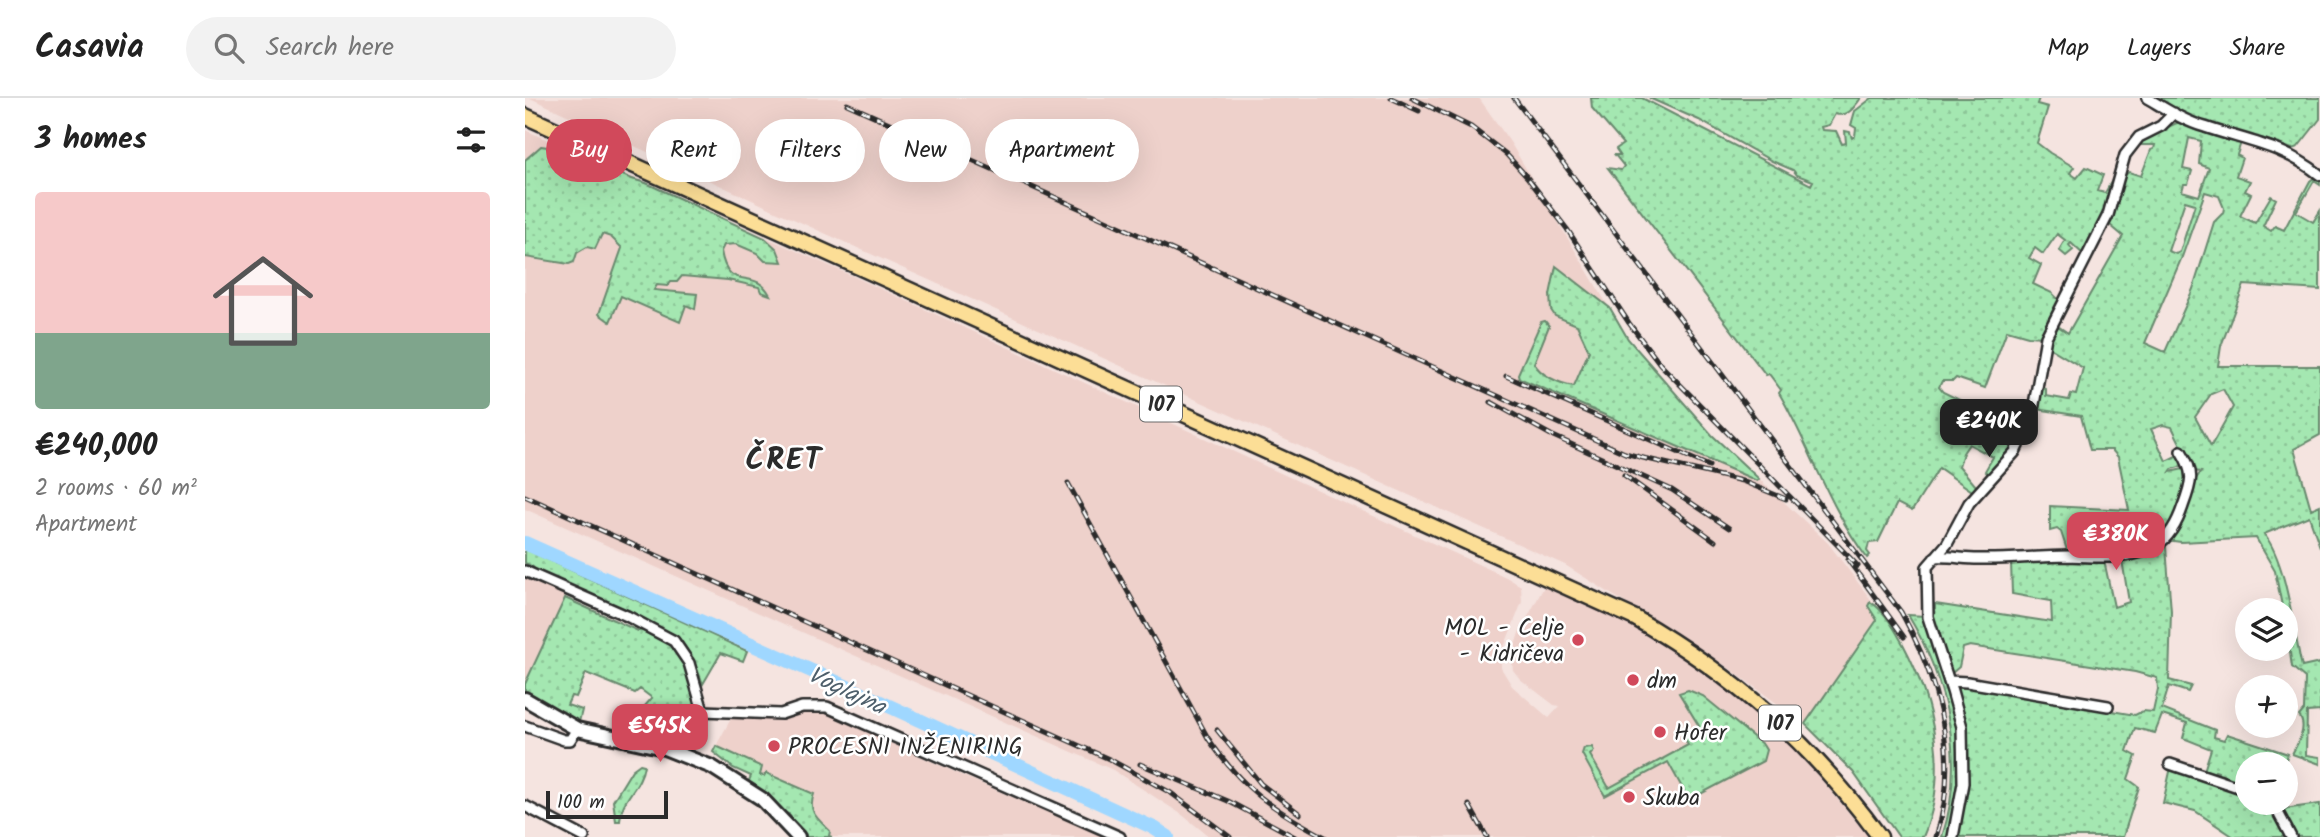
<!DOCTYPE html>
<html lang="en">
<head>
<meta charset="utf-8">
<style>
  body { margin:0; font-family:Kalam,sans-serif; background:#f2f2f2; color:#222; height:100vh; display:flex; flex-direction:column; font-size:26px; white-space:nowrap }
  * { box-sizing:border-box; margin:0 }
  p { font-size:23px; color:#767676 }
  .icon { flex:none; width:38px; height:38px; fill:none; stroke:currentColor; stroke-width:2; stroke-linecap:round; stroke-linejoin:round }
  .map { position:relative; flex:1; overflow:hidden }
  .panel { display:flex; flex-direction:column; background:#fff; width:525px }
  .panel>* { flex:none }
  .guide { position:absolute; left:21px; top:21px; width:665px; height:63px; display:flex; gap:14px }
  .fabs { position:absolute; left:1710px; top:500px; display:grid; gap:14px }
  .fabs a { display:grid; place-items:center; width:63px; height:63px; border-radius:50%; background:#fff; box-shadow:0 7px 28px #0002; font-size:35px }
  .scale { position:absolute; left:21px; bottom:18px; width:122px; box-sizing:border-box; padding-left:7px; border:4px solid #2b2b2b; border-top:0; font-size:19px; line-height:24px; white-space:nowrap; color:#2b2b2b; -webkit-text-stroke:5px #fff; paint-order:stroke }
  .price { position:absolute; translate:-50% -60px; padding:0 16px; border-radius:14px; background:#d1495b; color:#fff; font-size:23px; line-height:46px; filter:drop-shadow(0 2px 4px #0008) }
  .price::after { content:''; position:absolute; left:50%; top:42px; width:21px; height:16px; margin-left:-10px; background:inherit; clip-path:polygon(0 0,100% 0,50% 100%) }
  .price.selected { background:#222; color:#fff }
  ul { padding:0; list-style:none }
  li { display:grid; align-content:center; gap:14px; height:371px; padding:0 35px }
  li span { display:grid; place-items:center; height:217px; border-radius:7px; color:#555 }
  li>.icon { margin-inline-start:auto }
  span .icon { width:126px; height:126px; fill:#fffc; stroke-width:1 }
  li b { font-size:30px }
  h2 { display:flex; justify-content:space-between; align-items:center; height:84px; padding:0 35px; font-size:30px }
  .pill { padding:0 24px; border-radius:32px; background:#fff; box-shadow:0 7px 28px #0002; font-size:24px; line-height:63px }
  .pill.selected { background:#d1495b; color:#fff }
  header { display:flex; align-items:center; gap:42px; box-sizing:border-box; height:98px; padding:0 35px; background:#fff; border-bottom:2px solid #e0e0e0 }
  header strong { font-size:33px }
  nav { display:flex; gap:38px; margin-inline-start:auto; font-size:24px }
  .search { width:490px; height:63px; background:#f2f2f2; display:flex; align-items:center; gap:18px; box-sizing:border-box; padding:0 24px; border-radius:38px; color:#767676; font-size:26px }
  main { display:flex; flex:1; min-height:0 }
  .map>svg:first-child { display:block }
</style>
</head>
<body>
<header>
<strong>Casavia</strong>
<div class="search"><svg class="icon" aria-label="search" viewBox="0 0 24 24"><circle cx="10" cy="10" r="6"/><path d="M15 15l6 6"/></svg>Search here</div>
<nav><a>Map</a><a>Layers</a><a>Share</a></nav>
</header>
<main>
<section class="panel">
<h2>3 homes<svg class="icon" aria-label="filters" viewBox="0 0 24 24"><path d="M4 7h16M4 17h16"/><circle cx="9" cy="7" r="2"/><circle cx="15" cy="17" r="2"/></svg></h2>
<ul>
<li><span style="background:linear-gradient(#f6c9c9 65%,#7fa58c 0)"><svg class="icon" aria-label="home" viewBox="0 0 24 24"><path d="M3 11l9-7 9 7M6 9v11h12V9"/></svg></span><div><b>€240,000</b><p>2 rooms · 60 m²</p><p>Apartment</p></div></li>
</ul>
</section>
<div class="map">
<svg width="1795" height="739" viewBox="0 0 1795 739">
  <defs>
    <pattern id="grass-dots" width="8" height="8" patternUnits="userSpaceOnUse" patternTransform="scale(1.75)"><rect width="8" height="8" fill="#a4e7b1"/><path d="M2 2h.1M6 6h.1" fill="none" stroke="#8dc698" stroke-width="1.8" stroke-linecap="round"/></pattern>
  </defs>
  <rect width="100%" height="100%" fill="#f5e4e0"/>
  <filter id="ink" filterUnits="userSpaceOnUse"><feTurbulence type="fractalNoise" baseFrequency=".0143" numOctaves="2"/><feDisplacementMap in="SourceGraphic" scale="14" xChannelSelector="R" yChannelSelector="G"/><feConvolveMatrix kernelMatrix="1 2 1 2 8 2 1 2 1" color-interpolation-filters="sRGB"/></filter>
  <g filter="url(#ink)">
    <!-- built -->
    <path fill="#eed1cb" d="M5,0H954L985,44L1103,241L1187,337L1303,445L1356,515L1280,626L1201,568L1040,467L288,130Z
      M0,32L332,180L981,479L996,488L997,504L976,557V570L987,588L1024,620L1035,608L1029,607L995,581L988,572L986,559L994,535L1020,487L1110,528L1161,559L1236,618L1290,674L1344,739H685L656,716L588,672L0,411Z
      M0,465L44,490L0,586Z
      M290,612L299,614L438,678L580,739H307L304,738L305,733L287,714L285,705L235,676L236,669L191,648L208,617L255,621Z"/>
    <!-- grass -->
    <path fill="url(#grass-dots)" stroke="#68896e" stroke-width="2" fill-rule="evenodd" d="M1066,0H1117L1286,87L1288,83L1272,77L1268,72L1247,63L1174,22L1124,0H1336C1329,9 1323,20 1310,16L1304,27L1296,29L1297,32L1311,33L1317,46L1321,45L1320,33L1325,34L1327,40L1330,38L1331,30L1326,27L1330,13L1347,0H1514L1512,6L1523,9L1512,45L1525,55L1549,69L1545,75L1552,80L1561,69L1578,77L1572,93L1580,95L1591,75L1583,110L1559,157L1546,145L1544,147L1548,152L1541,158L1534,152L1540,142L1532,136L1518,156L1510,150L1504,160L1516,167L1508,186L1527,195L1534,202L1518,239L1503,238L1482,232L1460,290L1431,280L1428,283H1417L1414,289L1418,294L1457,313L1450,330L1492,344L1465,378L1460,373L1468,359L1444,346L1438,355L1434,368L1451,388L1450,395L1414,370L1387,413L1372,405L1353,444L1344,445L1342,453L1345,457L1342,460C1304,410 1285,348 1254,295L1256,292L1244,276L1241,277L1083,70L1096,72L1099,68L1090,57H1095L1091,51L1098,46L1067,10Z
      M1630,0H1795V21L1773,49L1767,51L1743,42L1675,24Z
      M1654,24L1716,44L1712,57L1717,60L1711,78L1725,83L1720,93L1726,96L1715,118L1730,125L1746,98L1751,101L1738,128L1746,133L1750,128L1759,132L1785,83L1791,78L1795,82V87L1789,83L1771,114L1788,124L1795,113V192L1719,187L1696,248L1693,268H1795V337L1769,351L1786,411L1795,407V449L1784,418L1739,436C1762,465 1768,531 1777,569L1795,565V613L1782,614L1781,657L1795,659V666L1767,656C1773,645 1783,629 1774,618L1779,612L1780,580L1767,569L1761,527L1760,513H1758L1750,473L1731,440L1656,444L1641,442L1655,423L1670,382L1676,374L1669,373L1647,329L1638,327L1626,331L1641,363L1655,356L1661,367L1647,371L1645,374L1663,370L1664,380L1646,430L1630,446L1595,457H1556L1555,451H1552L1550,456L1543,455L1536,434L1532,431L1525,433V408L1604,412L1593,359L1587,352H1565L1556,318L1511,311L1515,290L1521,291V298L1544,302L1546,296L1551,297L1558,270L1522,248L1530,226L1543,235L1598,138L1585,127C1596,110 1587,85 1604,74L1616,78L1626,52L1629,51L1630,47H1615L1614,42ZM1664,40L1676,43L1674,66L1684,70L1674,98L1657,93L1659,86H1663L1667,73L1658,71ZM1680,94L1694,98L1699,110L1698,115L1689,124L1668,191L1640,254L1620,245L1657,159ZM1660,103L1670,106L1655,154L1651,156L1643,153ZM1698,291L1708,309L1686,348L1670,319L1686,296Z
      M16,48L36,51L107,81L121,85L240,140L252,151L257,164L240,163L232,155L211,146L199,147L196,153C203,197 229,167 245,197L236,194L234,189L203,182L157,178L152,184H146L143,188L132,187L129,192L172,196L170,211L161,207L155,224L96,198L85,224L74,216L97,150L86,139L77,136L70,151L62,149L52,155L49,164L44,166L0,159V62Z
      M1031,168L1085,210L1103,241L1187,337L1234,381L1232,383L1221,378L994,280L993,276L1016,224L1020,223L1024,228L1009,265C1015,277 1035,286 1049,288L1064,253L1052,227L1030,218L1026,212L1025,197Z
      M1635,447L1641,449L1646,513L1644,582L1666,588L1663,594L1644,588L1637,611L1690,632L1689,639L1699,642L1702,636L1763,656L1759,667H1722V689L1691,681L1693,674L1690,673L1687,679L1678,676L1686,651L1658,640L1662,625L1637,617L1630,635L1610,630L1602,653L1611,658L1603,681L1614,689L1598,739H1432L1442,685L1431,592L1435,587L1610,617L1618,613L1628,614L1633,591L1632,580L1610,574L1445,548L1438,550L1434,569L1427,575C1414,555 1409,532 1406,509L1410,510V506L1527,524L1526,503L1487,496L1486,464L1579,462L1589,509L1604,504L1597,462Z
      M0,451L222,553L218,563L196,555L178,586C171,567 164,551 151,537L13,476L8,469L0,465Z
      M40,500L113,533C145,528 179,587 169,615C165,625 150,635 141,642L115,635V632L111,631L109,633L100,634L98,625H105L127,600L115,591L110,595L61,575L51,599L46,598L42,607L57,612L54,624L0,594V586Z
      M1345,504C1359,511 1370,532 1378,546C1409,604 1425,676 1398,739H1374L1328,674L1280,626L1352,522L1343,508Z
      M1383,517L1400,518C1404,555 1425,590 1433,626C1441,663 1431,703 1425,739H1417C1441,665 1423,583 1383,517Z
      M1163,592L1178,598L1238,647L1241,652L1238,663L1164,702H1161L1159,693L1143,664L1080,698L1057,656L1059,650L1067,649L1069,653L1065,657L1084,690L1163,647L1158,637L1174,628L1154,595Z
      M191,648L237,669L235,677L239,678L241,675L289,696C282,714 293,721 305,733L304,738L307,739H278L264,716L256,714L222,687L226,678L208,670L188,654Z
      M115,666L119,667C116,690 95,701 95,723H91L88,703L107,672Z
      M1646,669L1722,693V705H1744L1764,739H1709L1670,713L1638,705Z
      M1795,706V739H1769L1752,712Z"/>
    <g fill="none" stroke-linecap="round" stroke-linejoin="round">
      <!-- river -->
      <path stroke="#9fd7ff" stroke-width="14" d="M0,445L327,591L629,730L643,739"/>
      <!-- street casing -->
      <g stroke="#2b2b2b" stroke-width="14">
        <path id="street" d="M1622,0C1641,11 1659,23 1680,29C1724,44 1757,47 1795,77
          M1410,459C1425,458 1439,461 1453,461C1483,462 1513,458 1543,458C1573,459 1606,463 1632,447C1646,438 1653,423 1658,408C1667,384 1670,375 1656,353
          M0,473L102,518L149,543L164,565L178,613L256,616L277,609H302L595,739
          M1424,583L1442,584L1583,608
          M0,628L39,642H45L52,631
          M139,650L178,613
          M1645,666L1722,692
          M1748,705L1766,739
          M0,708L59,739
          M1428,739L1438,685L1437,629L1427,593L1403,519L1402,469L1422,446L1444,405L1490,354L1502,329L1508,312L1521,239L1583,117L1600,57L1614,39L1636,28L1649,15"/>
      </g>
      <!-- secondary casing -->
      <g stroke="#2b2b2b" stroke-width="18">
        <path id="secondary" d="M0,601L52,631L139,650L187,669L237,701L273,739"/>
      </g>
      <!-- primary casing -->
      <g stroke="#2b2b2b" stroke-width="19">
        <path id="primary" d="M0,18L1110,520C1211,579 1286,645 1355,739"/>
      </g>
      <!-- street -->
      <use href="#street" stroke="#fff" stroke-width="9"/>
      <!-- secondary -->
      <use href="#secondary" stroke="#fff" stroke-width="12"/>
      <!-- primary -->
      <use href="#primary" stroke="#fcde96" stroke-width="14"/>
      <!-- rail casing -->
      <g stroke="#2b2b2b" stroke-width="5">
        <path id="rail" d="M866,0L894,13
          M887,0L946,29L981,56L1002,79L1042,131L1104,225L1135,266L1333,468
          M989,0L1376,514C1415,584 1436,661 1411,739
          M322,6L1100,355L1122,361
          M981,278L1184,368
          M966,304L1026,337L1147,392L1204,430
          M1114,359L1217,383L1261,401
          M1099,377L1190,443
          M543,385L683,640C717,691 747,711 800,739
          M0,398L584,661L646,695L705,739
          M1323,462L1379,539
          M692,632L736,686L775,716
          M615,666L703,703L770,739
          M944,707L962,739"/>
      </g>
      <!-- rail -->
      <use href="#rail" stroke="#fff" stroke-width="2.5" stroke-dasharray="8" stroke-linecap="butt"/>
    </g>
  </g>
  <!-- markers -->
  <g fill="#d1495b" stroke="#fff" stroke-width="2.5">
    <circle cx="1053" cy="542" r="7"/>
    <circle cx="1108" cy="582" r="7"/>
    <circle cx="1135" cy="634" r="7"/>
    <circle cx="249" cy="648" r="7"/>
    <circle cx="1104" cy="699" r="7"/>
  </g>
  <g text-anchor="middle" stroke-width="5" stroke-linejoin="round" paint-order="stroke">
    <!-- shield labels -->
    <g fill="#fff" stroke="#6b6b6b" stroke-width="2">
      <rect x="615" y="288.5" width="42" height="35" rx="5"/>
      <rect x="1234" y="607.5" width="42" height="35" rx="5"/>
    </g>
    <g font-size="21" font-weight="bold" fill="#2b2b2b">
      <text x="636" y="313">107</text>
      <text x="1255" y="632">107</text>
    </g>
    <!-- poi labels -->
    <g font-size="23" fill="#2b2b2b" stroke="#fff" text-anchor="start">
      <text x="1039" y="537" text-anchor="end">MOL - Celje<tspan x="1039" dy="26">- Kidričeva</tspan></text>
      <text x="1122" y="590">dm</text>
      <text x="1149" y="642">Hofer</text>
      <text x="263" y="656">PROCESNI INŽENIRING</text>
      <text x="1118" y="707">Skuba</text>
    </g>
    <!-- water labels -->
    <g font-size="24" font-style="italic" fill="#4e5f6b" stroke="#fff">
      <text transform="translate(322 592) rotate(25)" y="8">Voglajna</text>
    </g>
    <!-- district labels -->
    <g font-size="30" font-weight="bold" letter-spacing="2" fill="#2b2b2b" stroke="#fff">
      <text x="259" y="371">ČRET</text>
    </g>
  </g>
</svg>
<div class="fabs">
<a><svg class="icon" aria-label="layers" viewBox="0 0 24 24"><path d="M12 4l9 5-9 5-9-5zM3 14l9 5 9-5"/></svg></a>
<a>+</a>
<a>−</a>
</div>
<div class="scale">100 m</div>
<b class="price selected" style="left:1464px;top:361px">€240K</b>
<b class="price" style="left:1591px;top:474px">€380K</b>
<b class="price" style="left:135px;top:666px">€545K</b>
<div class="guide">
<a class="pill selected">Buy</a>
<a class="pill">Rent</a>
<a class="pill">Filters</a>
<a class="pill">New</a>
<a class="pill">Apartment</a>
</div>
</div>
</main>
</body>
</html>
